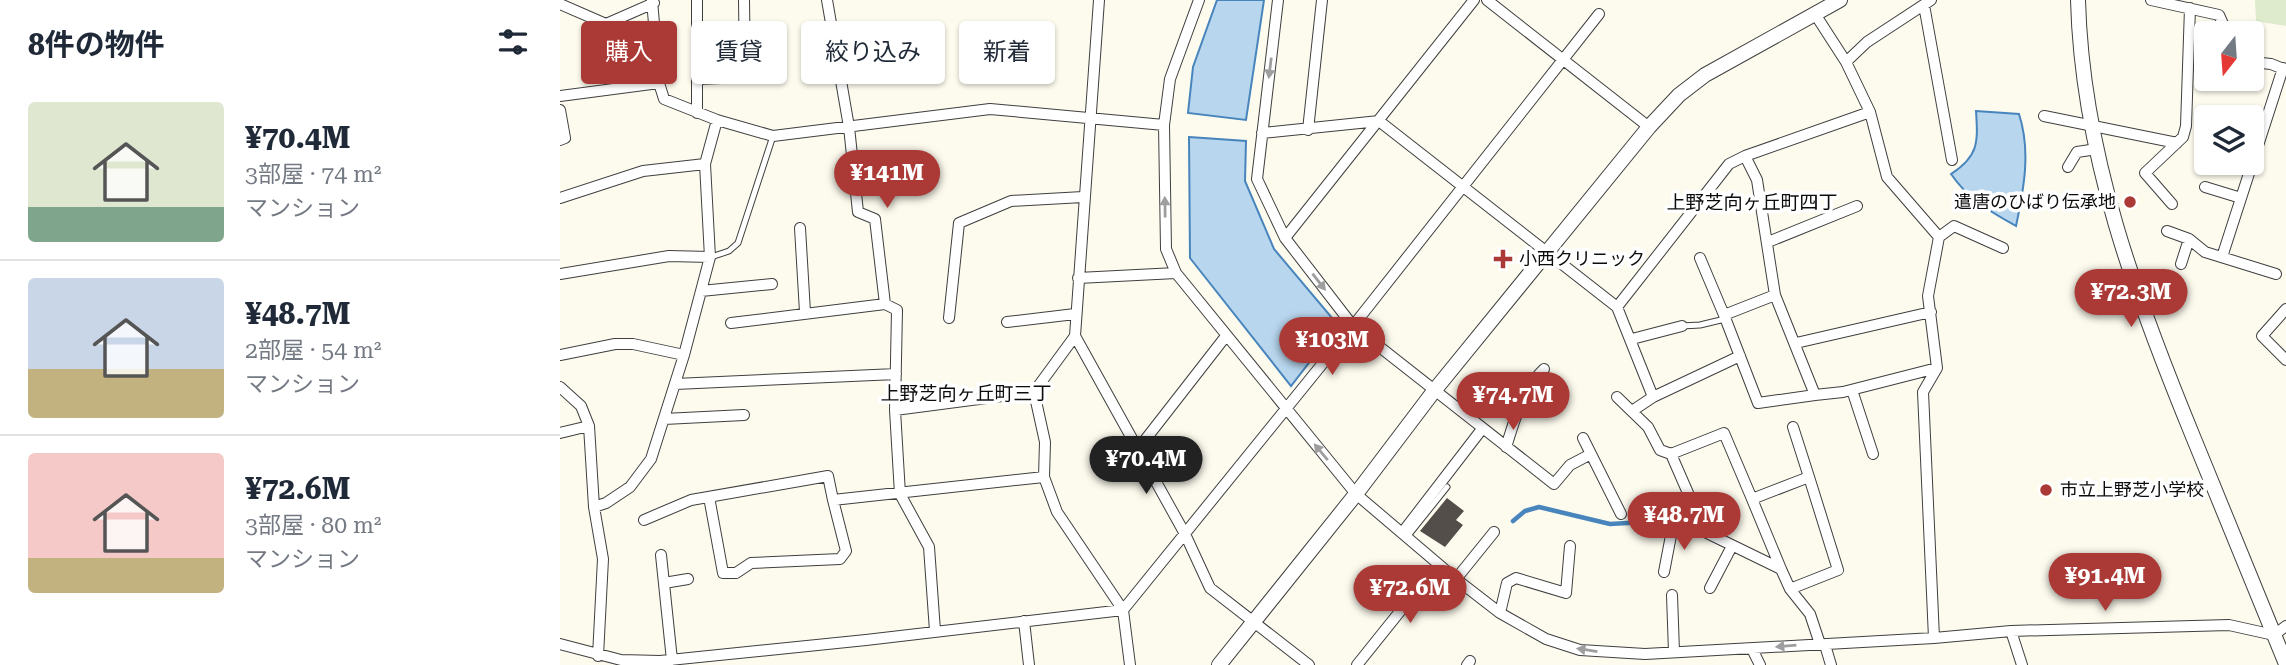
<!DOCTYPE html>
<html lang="ja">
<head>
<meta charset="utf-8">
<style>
  body { margin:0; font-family:"Roboto Serif","Noto Sans JP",serif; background:#f6f6f7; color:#1f2937; height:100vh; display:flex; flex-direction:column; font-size:26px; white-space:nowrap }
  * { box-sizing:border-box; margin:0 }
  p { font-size:23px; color:#747a83 }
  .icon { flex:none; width:38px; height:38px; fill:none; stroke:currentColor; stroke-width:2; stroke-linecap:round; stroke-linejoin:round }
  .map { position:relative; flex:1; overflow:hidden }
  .sheet { display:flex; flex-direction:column; background:#fff; width:560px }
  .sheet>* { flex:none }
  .banner { position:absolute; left:21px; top:21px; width:665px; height:63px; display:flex; gap:14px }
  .needle { width:46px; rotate:197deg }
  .buttons { position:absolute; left:1634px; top:21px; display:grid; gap:14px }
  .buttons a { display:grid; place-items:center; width:70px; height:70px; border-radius:7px; background:#fff; box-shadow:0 2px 5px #0004; font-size:35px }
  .price { position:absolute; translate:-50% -60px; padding:0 16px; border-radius:24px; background:#ab3935; color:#fff; font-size:23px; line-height:46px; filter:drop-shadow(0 2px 4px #0008) }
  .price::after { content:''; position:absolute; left:50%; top:42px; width:21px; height:16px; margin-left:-10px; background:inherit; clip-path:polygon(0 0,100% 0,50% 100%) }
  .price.on { background:#222; color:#fff }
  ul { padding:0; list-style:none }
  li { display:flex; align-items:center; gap:21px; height:175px; padding:0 28px }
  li+li { border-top:2px solid #e0e1e3 }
  li span { display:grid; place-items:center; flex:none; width:196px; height:140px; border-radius:7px; color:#555 }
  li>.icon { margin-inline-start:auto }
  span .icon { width:84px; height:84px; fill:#fffc; stroke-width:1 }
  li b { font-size:30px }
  h2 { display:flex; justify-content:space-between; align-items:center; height:84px; padding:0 28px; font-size:30px }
  .tag { padding:0 24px; border-radius:7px; background:#fff; box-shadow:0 2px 5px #0004; font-size:24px; line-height:63px }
  .tag.on { background:#ab3935; color:#fff }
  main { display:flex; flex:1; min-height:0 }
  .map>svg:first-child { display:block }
</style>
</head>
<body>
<main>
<section class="sheet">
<h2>8件の物件<svg class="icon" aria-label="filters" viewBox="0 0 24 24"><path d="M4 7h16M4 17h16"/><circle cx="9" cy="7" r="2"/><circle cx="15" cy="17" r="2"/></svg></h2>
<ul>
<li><span style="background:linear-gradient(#dfe7d0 75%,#7fa58c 0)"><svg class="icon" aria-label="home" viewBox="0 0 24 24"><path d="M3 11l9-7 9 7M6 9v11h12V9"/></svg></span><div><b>¥70.4M</b><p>3部屋 · 74 m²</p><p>マンション</p></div></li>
<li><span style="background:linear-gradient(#c9d6e8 65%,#c2b280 0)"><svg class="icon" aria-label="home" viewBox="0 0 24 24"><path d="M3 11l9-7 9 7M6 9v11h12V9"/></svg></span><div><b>¥48.7M</b><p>2部屋 · 54 m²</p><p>マンション</p></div></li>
<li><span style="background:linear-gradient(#f6c9c9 75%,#c2b280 0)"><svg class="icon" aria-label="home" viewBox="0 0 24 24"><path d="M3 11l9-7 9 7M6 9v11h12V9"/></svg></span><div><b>¥72.6M</b><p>3部屋 · 80 m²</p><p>マンション</p></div></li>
</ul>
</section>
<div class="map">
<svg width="1726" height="665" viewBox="0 0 1726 665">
  <rect width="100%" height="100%" fill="#fdfbee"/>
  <!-- pitch -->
  <path fill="#deebcc" d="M1695,0H1726V26L1696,21Z"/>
  <!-- water -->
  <path fill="#b8d6ee" stroke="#4885bc" stroke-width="2" d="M657,0H704L686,120L628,113L633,67Z
    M1416,111L1459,114C1471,151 1464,188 1456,226C1428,210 1410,201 1391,174C1419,156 1418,142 1416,111Z
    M629,137L686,141L685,181L714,249L778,325L731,386L630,258Z"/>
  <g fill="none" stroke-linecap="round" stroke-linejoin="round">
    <!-- stream -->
    <path stroke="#4885bc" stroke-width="4.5" d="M953,521L965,511L979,507L1050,524L1085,522"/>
  </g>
  <!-- building -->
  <path fill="#544e4a" d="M887,498L904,511L896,520L903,525L885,547L860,531Z"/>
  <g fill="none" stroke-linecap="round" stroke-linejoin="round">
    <!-- service casing -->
    <g stroke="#3f3f3f" stroke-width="7">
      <path id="service" d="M151,257L169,251L178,243L213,136
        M1122,326L1140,325L1165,319
        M847,537L887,487"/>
    </g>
    <!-- minor casing -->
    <g stroke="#3f3f3f" stroke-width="12">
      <path id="minor" d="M92,0L99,83L104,99L157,120L213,136L430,109L604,125
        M267,0L289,127L298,212L315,219L325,304
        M639,0L610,79L604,125L606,249L616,273L796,494L896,579L940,613L986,639L1020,650L1085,654L1374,638L1451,631L1669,625L1714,635L1726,626
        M718,0L697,179L725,238L793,326L994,484L1010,465L1031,454
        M927,0L1089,127
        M1591,0L1659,15L1667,33
        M0,4L46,24L94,3
        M1364,5L1392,160
        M1255,14L1286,62L1310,112L1327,177L1379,237L1368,296L1377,368L1363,392L1374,638
        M1286,62L1307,42L1371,0
        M1692,62L1711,64L1726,70
        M137,79L185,77L184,0
        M0,96L99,83
        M0,110L5,138L0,140
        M137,113V0
        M1484,116L1617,143
        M748,130L762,0
        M702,133L819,121L1057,307L1169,164L1185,156L1310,112
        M1185,156L1197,180L1215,295L1255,395L1283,392L1377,368
        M1508,167L1517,152L1537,149
        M1645,187L1681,198
        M0,198L83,171L145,164
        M1612,204L1585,173L1623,137L1626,126L1630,8
        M240,228L245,312
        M1607,231L1629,239L1645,252L1716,274
        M1379,237L1394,226L1443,248
        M725,238L914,0
        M1208,242L1297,206
        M1662,257L1723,68
        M1140,258L1164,315
        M1621,264L1629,239
        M0,274L109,256L150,257
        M518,278L616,273
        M141,291L212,284
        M1215,295L1164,315L1198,403L1255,395
        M1057,307L1093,397L1180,356
        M1726,309L1702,336L1726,360
        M389,318L399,223L451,201L523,197
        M447,322L515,314
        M171,323L325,304L337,310L335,410L340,494L369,547L375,631
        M515,336L625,534L650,588L749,665
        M1072,339L1122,326
        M1236,343L1371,312
        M0,355L55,344H73L124,355
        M115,384L336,374
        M0,387L21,406L29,426L34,507L43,559L38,656
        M1292,390L1313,454
        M474,392L485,442L484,477L497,512L563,610L570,665
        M1057,397L1088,427L1100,450L1111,454
        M335,410L474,392L515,336L539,0
        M1072,411L1093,397
        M104,419L184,415
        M1233,427L1249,477
        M0,433L29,426
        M1023,438L1061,514
        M946,447C955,419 962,390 984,369
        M578,449L666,336
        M149,497L163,573H176L191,563L280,559L286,551L273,500
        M1192,499L1221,569
        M34,507L46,503L70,487L91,459L124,355L150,257L145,164L157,120
        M84,520L131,500L268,476L273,500L484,477
        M1099,522L1145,532
        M842,533L922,429
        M101,555L112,660
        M1104,572L1113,525
        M896,579L934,532
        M104,583L128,579
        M1150,588L1172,546
        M1230,589L1278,570L1249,477L1192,499L1164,433L1111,454L1145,532L1221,569L1230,589L1250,614L1260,644
        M1112,595L1114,652
        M940,613L947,583L956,578L1006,593L1010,546
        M464,621L469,665
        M1451,631L1462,665
        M0,644L61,660L100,661L306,640L563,610L793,326L1039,14
        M1265,645L1271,665
        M1192,649L1200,665
        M797,665L878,564
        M907,665L910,661"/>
    </g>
    <!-- tertiary casing -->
    <g stroke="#3f3f3f" stroke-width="16">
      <path id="tertiary" d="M1518,0C1522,154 1576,298 1634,439C1664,514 1695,589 1726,664
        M659,665L796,494L874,391L1089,127L1119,95L1145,75L1280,0"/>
    </g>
    <!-- service -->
    <use href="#service" stroke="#fff" stroke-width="5"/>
    <!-- minor -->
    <use href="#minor" stroke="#fff" stroke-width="10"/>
    <!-- tertiary -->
    <use href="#tertiary" stroke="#fff" stroke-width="14"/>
  </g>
  <!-- one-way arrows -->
  <defs><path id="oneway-solid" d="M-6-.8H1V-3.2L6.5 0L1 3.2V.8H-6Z" transform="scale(1.75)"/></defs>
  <g fill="#9e9e9e">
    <use href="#oneway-solid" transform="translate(710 68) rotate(97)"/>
    <use href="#oneway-solid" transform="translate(605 207) rotate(-91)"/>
    <use href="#oneway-solid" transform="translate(759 282) rotate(52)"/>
    <use href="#oneway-solid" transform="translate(761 452) rotate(-130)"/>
    <use href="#oneway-solid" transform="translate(1226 646) rotate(175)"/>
    <use href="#oneway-solid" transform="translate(1027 650) rotate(-171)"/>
  </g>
  <!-- markers -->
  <g fill="#ab3935" stroke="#fff" stroke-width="2.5">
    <circle cx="1570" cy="202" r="7"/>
    <path d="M939.5 248.5h7v7h7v7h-7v7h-7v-7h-7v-7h7z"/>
    <circle cx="1486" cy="490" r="7"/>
  </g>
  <g text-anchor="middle" stroke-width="7" stroke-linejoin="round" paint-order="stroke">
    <!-- poi labels -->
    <g font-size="18" fill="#0c0c0c" stroke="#fff" text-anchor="start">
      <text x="1556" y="208" text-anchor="end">遣唐のひばり伝承地</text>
      <text x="959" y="265">小西クリニック</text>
      <text x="1500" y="496">市立上野芝小学校</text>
    </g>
    <!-- neighbourhood labels -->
    <g font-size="19" fill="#0c0c0c" stroke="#fff">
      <text x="1192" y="209">上野芝向ヶ丘町四丁</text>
      <text x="406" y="400">上野芝向ヶ丘町三丁</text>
    </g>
  </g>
</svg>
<div class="buttons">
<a><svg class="needle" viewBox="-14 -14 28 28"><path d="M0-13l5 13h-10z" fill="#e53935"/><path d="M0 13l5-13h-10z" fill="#747a83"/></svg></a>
<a><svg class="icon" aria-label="layers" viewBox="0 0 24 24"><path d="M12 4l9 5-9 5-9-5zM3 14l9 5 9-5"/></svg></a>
</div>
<b class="price" style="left:327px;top:210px">¥141M</b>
<b class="price" style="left:1571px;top:329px">¥72.3M</b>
<b class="price" style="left:772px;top:377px">¥103M</b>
<b class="price" style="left:953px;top:432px">¥74.7M</b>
<b class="price on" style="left:586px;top:496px">¥70.4M</b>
<b class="price" style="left:1124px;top:552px">¥48.7M</b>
<b class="price" style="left:1545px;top:613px">¥91.4M</b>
<b class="price" style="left:850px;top:625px">¥72.6M</b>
<div class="banner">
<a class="tag on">購入</a>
<a class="tag">賃貸</a>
<a class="tag">絞り込み</a>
<a class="tag">新着</a>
</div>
</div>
</main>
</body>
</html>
